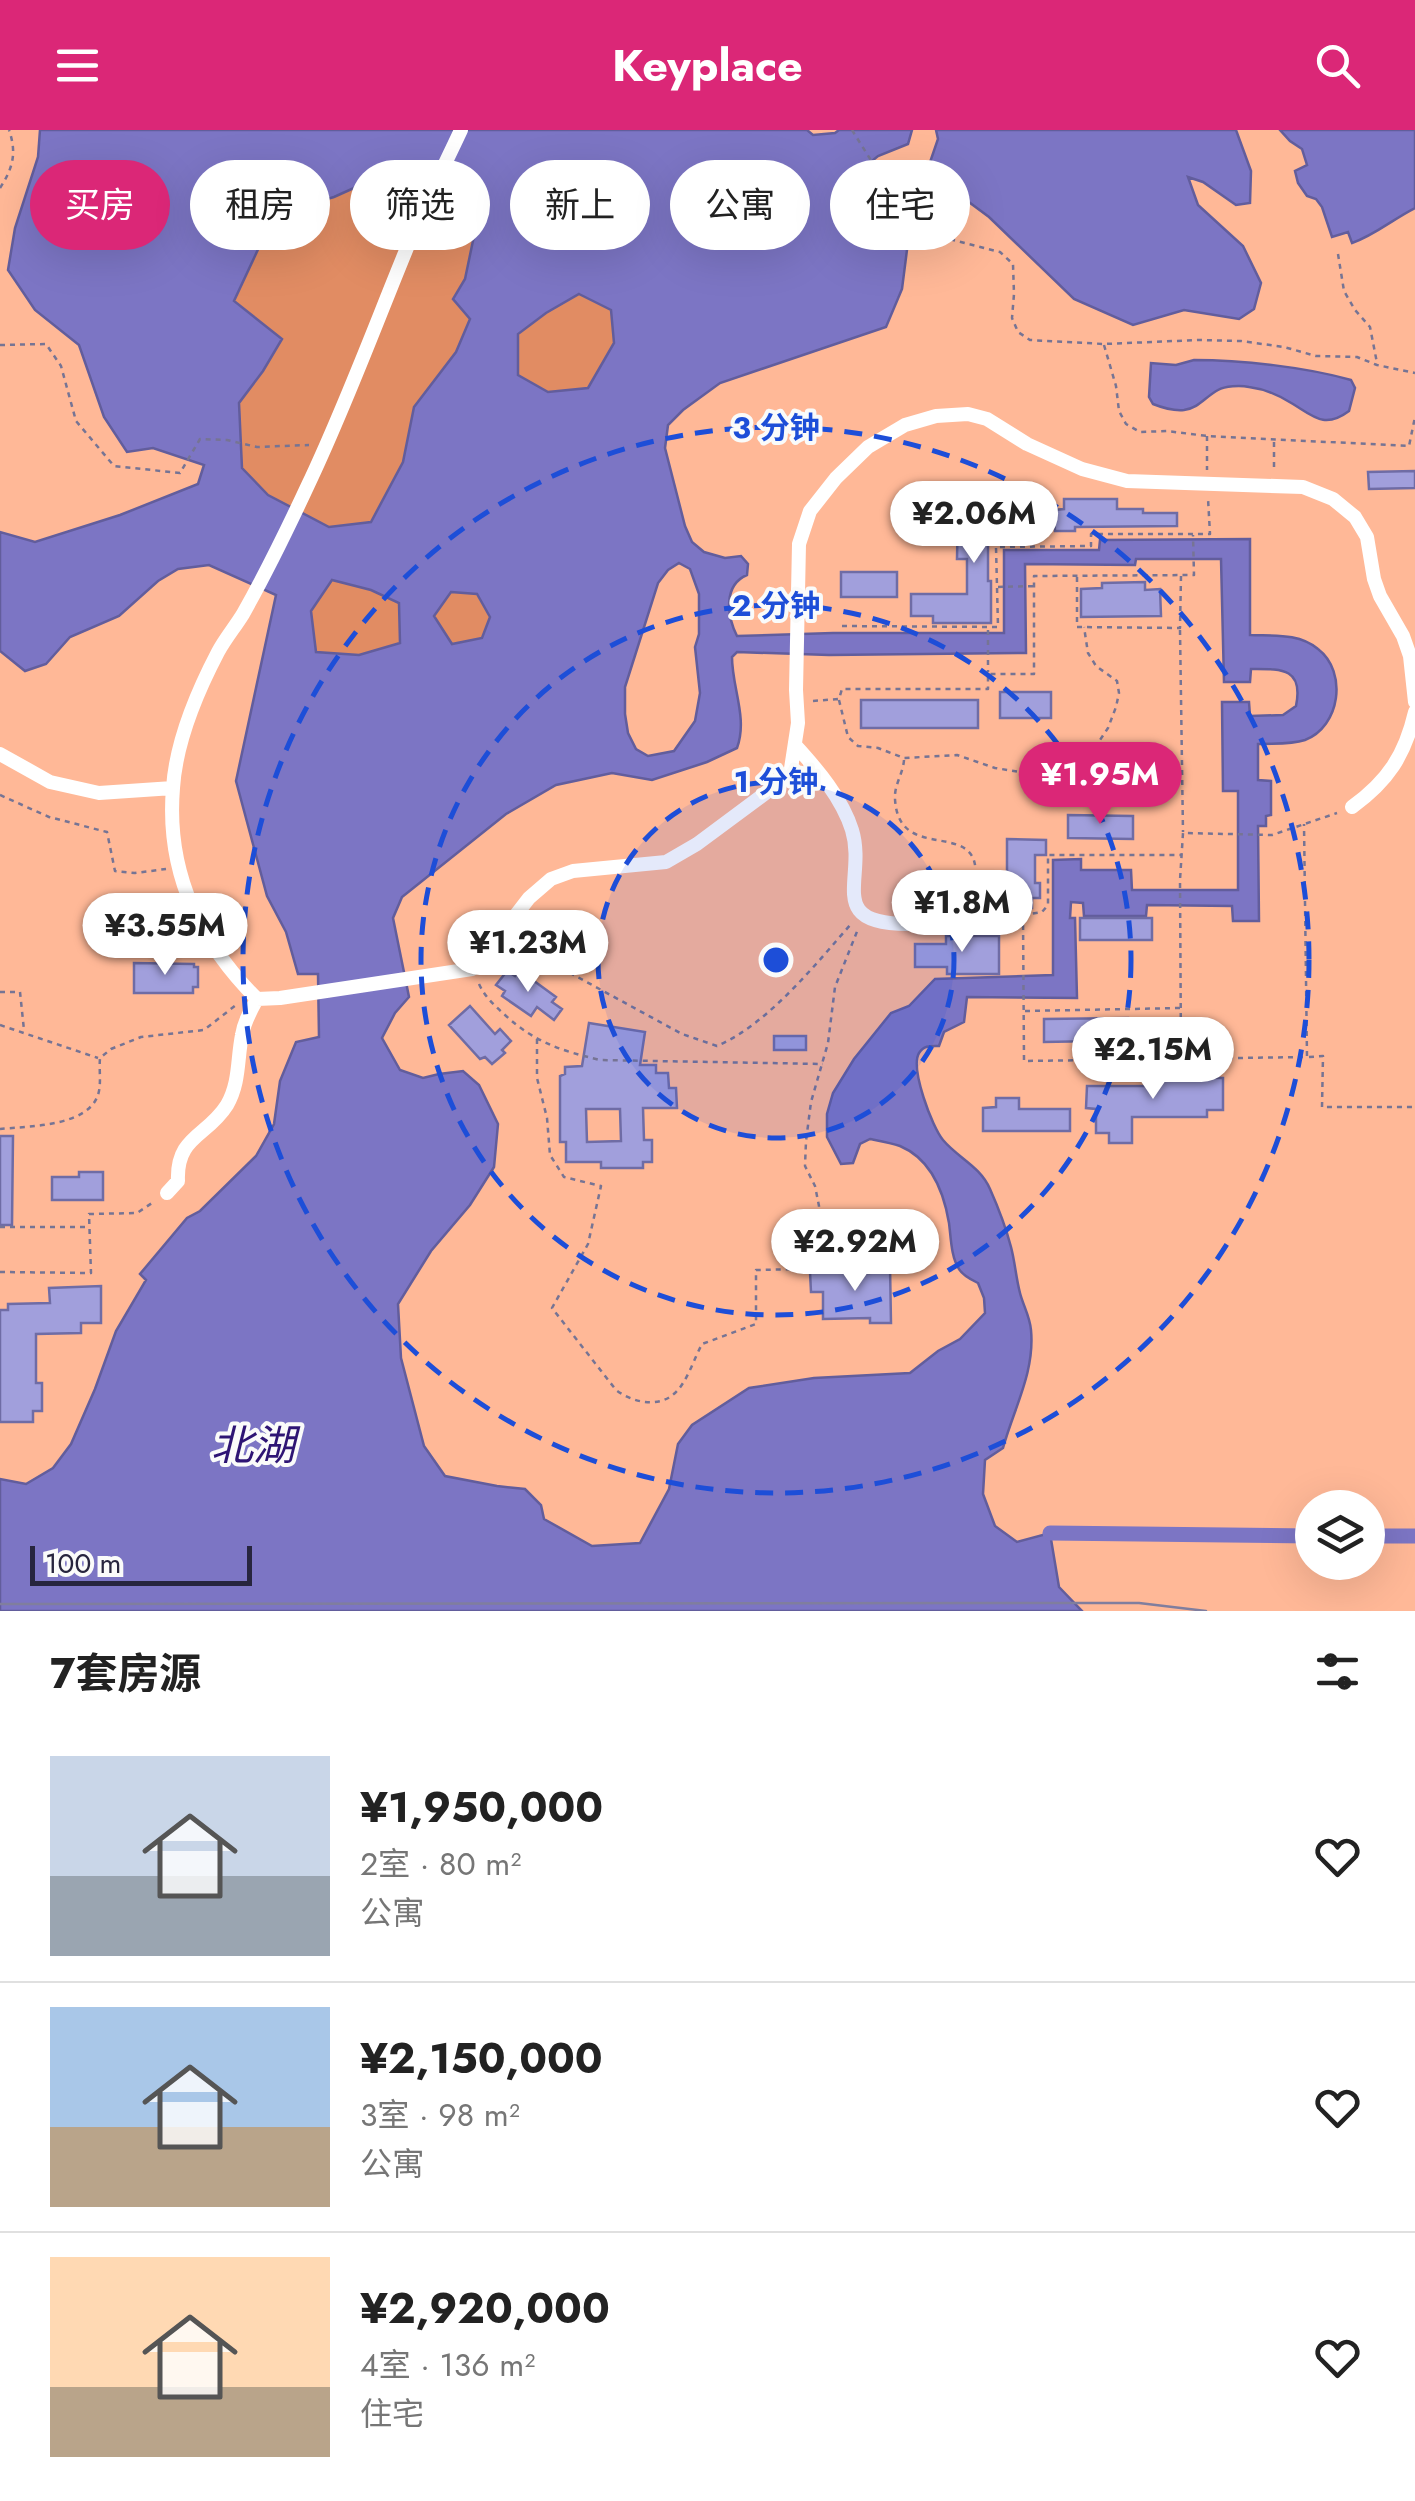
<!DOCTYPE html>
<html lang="zh">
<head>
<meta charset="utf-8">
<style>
  body { margin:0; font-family:Jost,"Noto Sans SC",sans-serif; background:#f6f6f6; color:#222; height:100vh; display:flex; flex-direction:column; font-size:38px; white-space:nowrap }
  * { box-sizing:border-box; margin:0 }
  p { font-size:32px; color:#767676 }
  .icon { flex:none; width:55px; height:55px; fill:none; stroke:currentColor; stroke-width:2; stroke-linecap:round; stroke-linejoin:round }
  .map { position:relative; height:1481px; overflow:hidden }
  .drawer { display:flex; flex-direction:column; background:#fff; flex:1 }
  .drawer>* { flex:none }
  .guide { position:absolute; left:30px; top:30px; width:1355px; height:90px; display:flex; gap:20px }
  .controls { position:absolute; left:1295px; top:1360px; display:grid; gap:20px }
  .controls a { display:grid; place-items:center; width:90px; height:90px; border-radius:50%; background:#fff; box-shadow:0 10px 40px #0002; font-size:50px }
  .scale { position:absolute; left:30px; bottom:25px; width:222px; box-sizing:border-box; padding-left:10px; border:5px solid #27253e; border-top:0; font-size:28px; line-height:35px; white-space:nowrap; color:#27253e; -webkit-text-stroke:8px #fafbfa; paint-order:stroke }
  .price { position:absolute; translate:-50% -85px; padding:0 22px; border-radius:35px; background:#fff; color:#222; font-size:32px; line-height:65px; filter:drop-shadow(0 2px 5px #0008) }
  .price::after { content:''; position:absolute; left:50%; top:60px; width:30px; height:22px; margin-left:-15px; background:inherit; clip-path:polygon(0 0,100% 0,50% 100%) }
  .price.on { background:#db2777; color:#fff }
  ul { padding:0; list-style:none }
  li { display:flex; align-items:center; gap:30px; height:250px; padding:0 50px }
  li+li { border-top:2px solid #e0e0e0 }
  li span { display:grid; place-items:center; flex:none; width:280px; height:200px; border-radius:0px; color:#555 }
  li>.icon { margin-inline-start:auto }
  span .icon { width:120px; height:120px; fill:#fffc; stroke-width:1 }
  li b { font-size:42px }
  h2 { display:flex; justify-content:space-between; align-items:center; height:120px; padding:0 50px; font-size:42px }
  .chip { padding:0 35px; border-radius:45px; background:#fff; box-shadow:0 10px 40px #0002; font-size:35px; line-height:90px }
  .chip.on { background:#db2777; color:#fff }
  header { display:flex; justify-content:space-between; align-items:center; height:130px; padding:0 50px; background:#db2777; color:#fff; font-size:45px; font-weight:700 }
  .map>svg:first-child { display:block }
</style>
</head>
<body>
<header><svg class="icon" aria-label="menu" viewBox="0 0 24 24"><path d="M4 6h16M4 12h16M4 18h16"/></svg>Keyplace<svg class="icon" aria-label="search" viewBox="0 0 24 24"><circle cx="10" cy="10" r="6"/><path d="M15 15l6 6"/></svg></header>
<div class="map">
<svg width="1415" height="1481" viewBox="0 0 1415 1481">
  <rect width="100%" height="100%" fill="#d6d5fc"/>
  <!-- green -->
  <path fill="#ffb897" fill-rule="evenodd" d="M0,0H1415V1481H0ZM1312,1378H1368V1432H1312Z"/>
  <!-- forest -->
  <path fill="#e18c63" d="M385,44L449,76L474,106L465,149L453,169L470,189L456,222L414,277L403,332L371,392L329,397L268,365L241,338L239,273L263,241L234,172L261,113L292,78L334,67Z
    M580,164L612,180L614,213L588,258L548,262L518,245V204L546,183Z
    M332,450L371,460L399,473L401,513L359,525L315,522L311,481Z
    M451,461L476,464L490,487L482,508L452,514L434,486Z"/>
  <!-- water -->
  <path fill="#7c75c4" stroke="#625d9c" stroke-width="2.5" fill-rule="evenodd" d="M40,0H807L813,5L835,3L839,0H912L908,14L878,26L867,35L869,54L890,78L908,112L902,159L886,197L720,253L683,280L668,295L665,318L685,396L692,412L704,422L725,428L741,426L748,434L747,445C723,455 727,486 737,506L833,503H1004V420H1099L1100,410L1250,409V505C1274,506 1299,503 1318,519C1348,542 1340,597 1305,610C1290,615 1273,613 1258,614V650L1271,651V685L1266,686V696H1258L1259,791H1233L1232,776L1147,775L1146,786H1084L1083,773L1071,772L1070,788H1075L1077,868L967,867L964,892L944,902L939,916C931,916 924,915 919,923C910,938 932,997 943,1010C958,1028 980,1036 990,1059C998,1077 1006,1098 1011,1117C1015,1132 1016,1148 1020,1163C1023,1175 1030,1187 1031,1200C1035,1242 1014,1278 1003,1318L985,1330L983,1364L995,1396L1017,1412L1050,1403L1059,1457L1082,1481H0V1349L26,1354L53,1338L71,1314L95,1259L116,1201L146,1150L140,1144L187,1088L200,1081L256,1026L274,994L280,951L296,912L319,907L318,844H298L286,802L267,766L236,651L276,465L209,435L178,439L158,451L119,486L70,507L46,534L25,541L0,521V402L35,412L120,385L198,354L204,335L153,318L127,322L104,287L79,215L35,180L8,140L15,98L38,27ZM385,44L449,76L474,106L465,149L453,169L470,189L456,222L414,277L403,332L371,392L329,397L268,365L242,338L239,273L263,241L282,209L234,171L261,113L292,79L334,67ZM579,164L611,180L614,213L588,258L548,262L518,245V204L546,183ZM1136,429H1221L1224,552H1250L1251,539C1280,539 1304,537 1296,576L1283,585L1250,586L1249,572H1222L1223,661H1238V760H1132L1131,740H1081V729L1053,730V845L935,849L909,876L891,883L854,929L833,963L827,984V1007L841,1034L853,1033L860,1014L870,1009C880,1011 891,1013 900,1016C931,1029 944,1063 949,1093C951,1108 951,1127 959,1139C963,1146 972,1150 978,1153L984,1168L985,1183L960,1209L938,1221L910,1243L814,1248L749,1258L692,1295L678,1314L669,1359L640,1413L592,1416L544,1389L541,1375L525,1359L497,1356L445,1346L424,1316L401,1228L398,1174L431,1121L470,1075L494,1037L498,994L479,955L463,941L439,944L423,948L400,940L382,908L395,883L409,867L393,788L402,767L506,684L556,655L612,643L652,650L707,632L737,618C748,588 732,558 732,527L737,522L829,525L1026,523L1025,434L1135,435ZM679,433L690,439L699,464V504L695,517L700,563L695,591L674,621L648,626L636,619L628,603L625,584V557L658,453L668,440ZM332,450L371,460L399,473L400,513L359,525L316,522L311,481ZM451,462L477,464L490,487L482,508L452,514L434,486Z
    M936,0H1236L1251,41L1250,73L1236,75L1203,52L1188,47L1198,75L1243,116L1261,153L1254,179L1239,189L1184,180L1133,195L1074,169L989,87L927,41L938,9Z
    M1280,0H1415V78C1393,89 1375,105 1352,113L1348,102L1332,107L1322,77L1316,69L1307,66L1298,53L1295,41L1307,35L1302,19L1290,11Z
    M1194,230C1241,230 1306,237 1351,250L1355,258L1349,281C1325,299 1314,287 1293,274C1279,265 1265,259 1249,257C1240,255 1225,256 1218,260C1205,267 1199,278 1184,280C1173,281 1163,278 1153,274L1149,267L1151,233L1176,235Z"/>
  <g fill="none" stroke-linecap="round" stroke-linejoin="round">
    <!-- canal -->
    <path stroke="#7c75c4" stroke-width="15" d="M1050,1403L1312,1406
      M1368,1406H1415"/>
  </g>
  <!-- building -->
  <path fill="#a19fdc" stroke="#6f6ca5" stroke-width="2.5" fill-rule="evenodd" d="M1415,341V358L1369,359L1368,342Z
    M1064,369H1117V379H1143V383H1177V396L1075,397V401H1055L1054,380L1064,379Z
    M958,380L1031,382V411L988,410V451H991V493H933V486H911V464H967V429H957Z
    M841,442H897V467H841Z
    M1145,452V460L1160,459L1161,486L1081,487V459L1102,458V453Z
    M1000,562H1051V588H1000Z
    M861,570H978V598H861Z
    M1068,685L1133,686V709L1068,708Z
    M1007,709L1046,710V725H1035V753H1040V768H1032V778H1007V761H999V744H1007Z
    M1080,788H1152V810H1080Z
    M946,806H999V844H947V837H915V814H946Z
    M134,833L194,834V837H198V857H193V863H134Z
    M519,840L556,867L552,872L562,879L554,890L537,877L531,886L502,866L505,861L496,855L507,841L515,846Z
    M470,876L495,904L500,899L511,911L502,920L505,923L492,934L485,927L480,929L449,895Z
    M1128,888V895H1137V917L1099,918V911L1044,912V889Z
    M589,893L645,902L640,935H656V943H668L669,958H676L677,978H643L644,1010H652V1032H643V1038H601V1032H566V1012H560V946L565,944V937L582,936ZM586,979H620L621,1011L587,1012Z
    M774,906H806V920H774Z
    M1154,941H1177V947L1223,948V980H1207V987H1132V1013H1109V1003H1096V979L1086,978L1087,956H1145V950H1153Z
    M996,968H1019V979H1070V1001H983V978L996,977Z
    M0,1006H13L12,1095H0Z
    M79,1042H103V1070H52V1047H79Z
    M869,1136H890L891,1193H870V1188L823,1189V1162H811L810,1142L869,1143Z
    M101,1156V1193H81V1203L36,1204V1253H42V1281H33V1292H0V1180H8V1174L50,1173L49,1158Z"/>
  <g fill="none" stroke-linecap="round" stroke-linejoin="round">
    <!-- path -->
    <path stroke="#767494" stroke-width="2.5" stroke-dasharray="5 5" stroke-linecap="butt" d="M852,0L877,40L924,96L941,107L1000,122L1013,134L1014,164L1012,188L1018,202L1030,210L1104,214L1198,210L1241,211L1284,217L1316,226L1357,227L1377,235L1415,243
      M0,58C13,38 17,23 9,0
      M1338,124L1344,161L1355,180L1370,197L1377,233
      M0,215L46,214L61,236L76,291L114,336L180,343L200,309L227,310L257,317L309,315
      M1104,215L1116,256L1119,281L1126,294L1140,302L1167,301L1207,306L1409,316L1415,287
      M1207,306V340
      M1274,312V339
      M1077,447V497L1180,498L1181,446
      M998,457L1034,456
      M842,496L998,497L996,417L1091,416V404H1210L1208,368
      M988,500V542
      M1180,500L1183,702
      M839,570L848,607L858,616L878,618L904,628L957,625L995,638L1033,644L1054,642L1067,637L1081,630L1096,616L1108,598L1116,577L1119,563L1117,551L1096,536L1088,523L1084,497
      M813,571L839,569L842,559H988V544H1034V446L1194,445L1193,405
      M904,630C903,644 894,655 895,669C898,725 956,699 972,726C979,737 975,769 976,782
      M0,665L49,687L107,702L115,741L135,743L166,739
      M1023,785L1024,931L1307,927L1304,694
      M924,788L935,783L1023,785L1042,782L1048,775V725H1182
      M517,814L682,904L717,916C768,894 815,835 851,794
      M479,854C485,867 494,875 505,885C534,912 562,921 600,930L823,934
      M0,862H20L24,900
      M1025,881L1181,878
      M0,895L98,928
      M537,909V948L547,988L550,1025L564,1047L601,1056L588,1114L552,1178L616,1260C632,1272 658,1279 675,1263C687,1252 694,1229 702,1214L756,1194V1140L796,1139L817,1113L819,1076L815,1056L805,1036L806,1011L811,972L828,913L835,857L858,799
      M1309,927L1323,926L1322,977H1415
      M1181,928L1180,750L1183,703L1272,705L1337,683
      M0,999C29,996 92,997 99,961C101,951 99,939 100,928L111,919L141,907L204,900L236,875
      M0,1097H88
      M0,1142L91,1143L89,1084L137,1083L155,1071"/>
    <!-- minor -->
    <path stroke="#fff" stroke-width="14" d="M461,0C446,32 430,64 416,96C380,182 348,271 308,355C288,398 266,443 243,484C235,497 225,509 218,522C196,564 176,611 173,658C166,741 199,811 257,869L280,868L472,839L494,822L512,790L529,768L551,749L573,741L666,732L697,714L790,645L798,593L796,560L799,414L810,381L836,348L868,317L905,295L936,286L968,284L987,289L1027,314L1082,339L1127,351L1303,357L1333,369L1355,387L1367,407L1374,449L1380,466L1403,506L1410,526L1415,572
      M795,615C817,639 842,668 852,700C867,749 824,794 908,794
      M0,624L50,652L99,663L173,658
      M1352,677C1388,651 1405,625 1415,582
      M167,1063L178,1051C176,1006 207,1007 227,975C240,952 237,930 242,905C244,892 251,880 257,869"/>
    <!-- tram -->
    <path stroke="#807e9e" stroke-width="2.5" d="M0,1474L1139,1473L1206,1481"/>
  </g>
  <!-- distance rings -->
  <circle cx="776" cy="830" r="178" fill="#1d4ed8" fill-opacity=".12"/>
  <g fill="none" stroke="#1d4ed8" stroke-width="5" stroke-dasharray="18 12">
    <circle cx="776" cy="830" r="178"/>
    <circle cx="776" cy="830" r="355"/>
    <circle cx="776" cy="830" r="533"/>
  </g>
  <g text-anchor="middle" stroke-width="8" stroke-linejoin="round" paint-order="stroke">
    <!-- water labels -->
    <g font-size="42" font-style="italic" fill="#2e1574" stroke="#fafbfa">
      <text x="253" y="1330">北湖</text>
    </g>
  </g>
  <circle cx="776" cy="830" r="15" fill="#1d4ed8" stroke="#fafbfa" stroke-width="5"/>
  <g font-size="30" text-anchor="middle" font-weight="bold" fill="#1d4ed8" stroke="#fafbfa" stroke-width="8" stroke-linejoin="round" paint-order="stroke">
    <text x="776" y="308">3 分钟</text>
    <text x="776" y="486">2 分钟</text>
    <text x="776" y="662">1 分钟</text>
  </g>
</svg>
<div class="controls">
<a><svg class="icon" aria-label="layers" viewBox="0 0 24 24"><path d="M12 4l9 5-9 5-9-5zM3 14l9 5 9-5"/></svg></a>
</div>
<div class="scale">100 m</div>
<b class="price" style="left:974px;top:436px">¥2.06M</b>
<b class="price on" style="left:1100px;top:697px">¥1.95M</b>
<b class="price" style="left:962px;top:825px">¥1.8M</b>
<b class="price" style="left:165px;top:848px">¥3.55M</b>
<b class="price" style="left:528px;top:865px">¥1.23M</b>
<b class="price" style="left:1153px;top:972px">¥2.15M</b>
<b class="price" style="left:855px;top:1164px">¥2.92M</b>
<div class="guide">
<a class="chip on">买房</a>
<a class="chip">租房</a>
<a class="chip">筛选</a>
<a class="chip">新上</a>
<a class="chip">公寓</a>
<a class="chip">住宅</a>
</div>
</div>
<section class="drawer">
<h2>7套房源<svg class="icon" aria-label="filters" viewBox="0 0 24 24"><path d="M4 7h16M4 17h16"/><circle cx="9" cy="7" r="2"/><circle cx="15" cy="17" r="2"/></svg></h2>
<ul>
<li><span style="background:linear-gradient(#c9d6e8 60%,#9aa5b1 0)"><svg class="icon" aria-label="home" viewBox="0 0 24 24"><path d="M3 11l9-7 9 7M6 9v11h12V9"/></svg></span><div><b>¥1,950,000</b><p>2室 · 80 m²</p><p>公寓</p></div><svg class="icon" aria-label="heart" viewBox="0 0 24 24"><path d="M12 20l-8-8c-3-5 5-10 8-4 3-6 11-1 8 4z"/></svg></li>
<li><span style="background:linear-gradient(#a9c7e8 60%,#b9a48a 0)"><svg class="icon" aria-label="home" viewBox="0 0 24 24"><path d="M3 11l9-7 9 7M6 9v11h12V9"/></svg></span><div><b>¥2,150,000</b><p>3室 · 98 m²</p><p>公寓</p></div><svg class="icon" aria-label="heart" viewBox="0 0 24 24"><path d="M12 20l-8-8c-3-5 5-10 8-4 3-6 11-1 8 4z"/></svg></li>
<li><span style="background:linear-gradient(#ffd9b3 65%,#b9a48a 0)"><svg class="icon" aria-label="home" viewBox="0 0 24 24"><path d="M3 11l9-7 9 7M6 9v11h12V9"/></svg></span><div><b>¥2,920,000</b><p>4室 · 136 m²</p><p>住宅</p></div><svg class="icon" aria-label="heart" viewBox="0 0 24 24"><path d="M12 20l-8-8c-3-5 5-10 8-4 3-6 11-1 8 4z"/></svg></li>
</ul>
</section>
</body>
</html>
